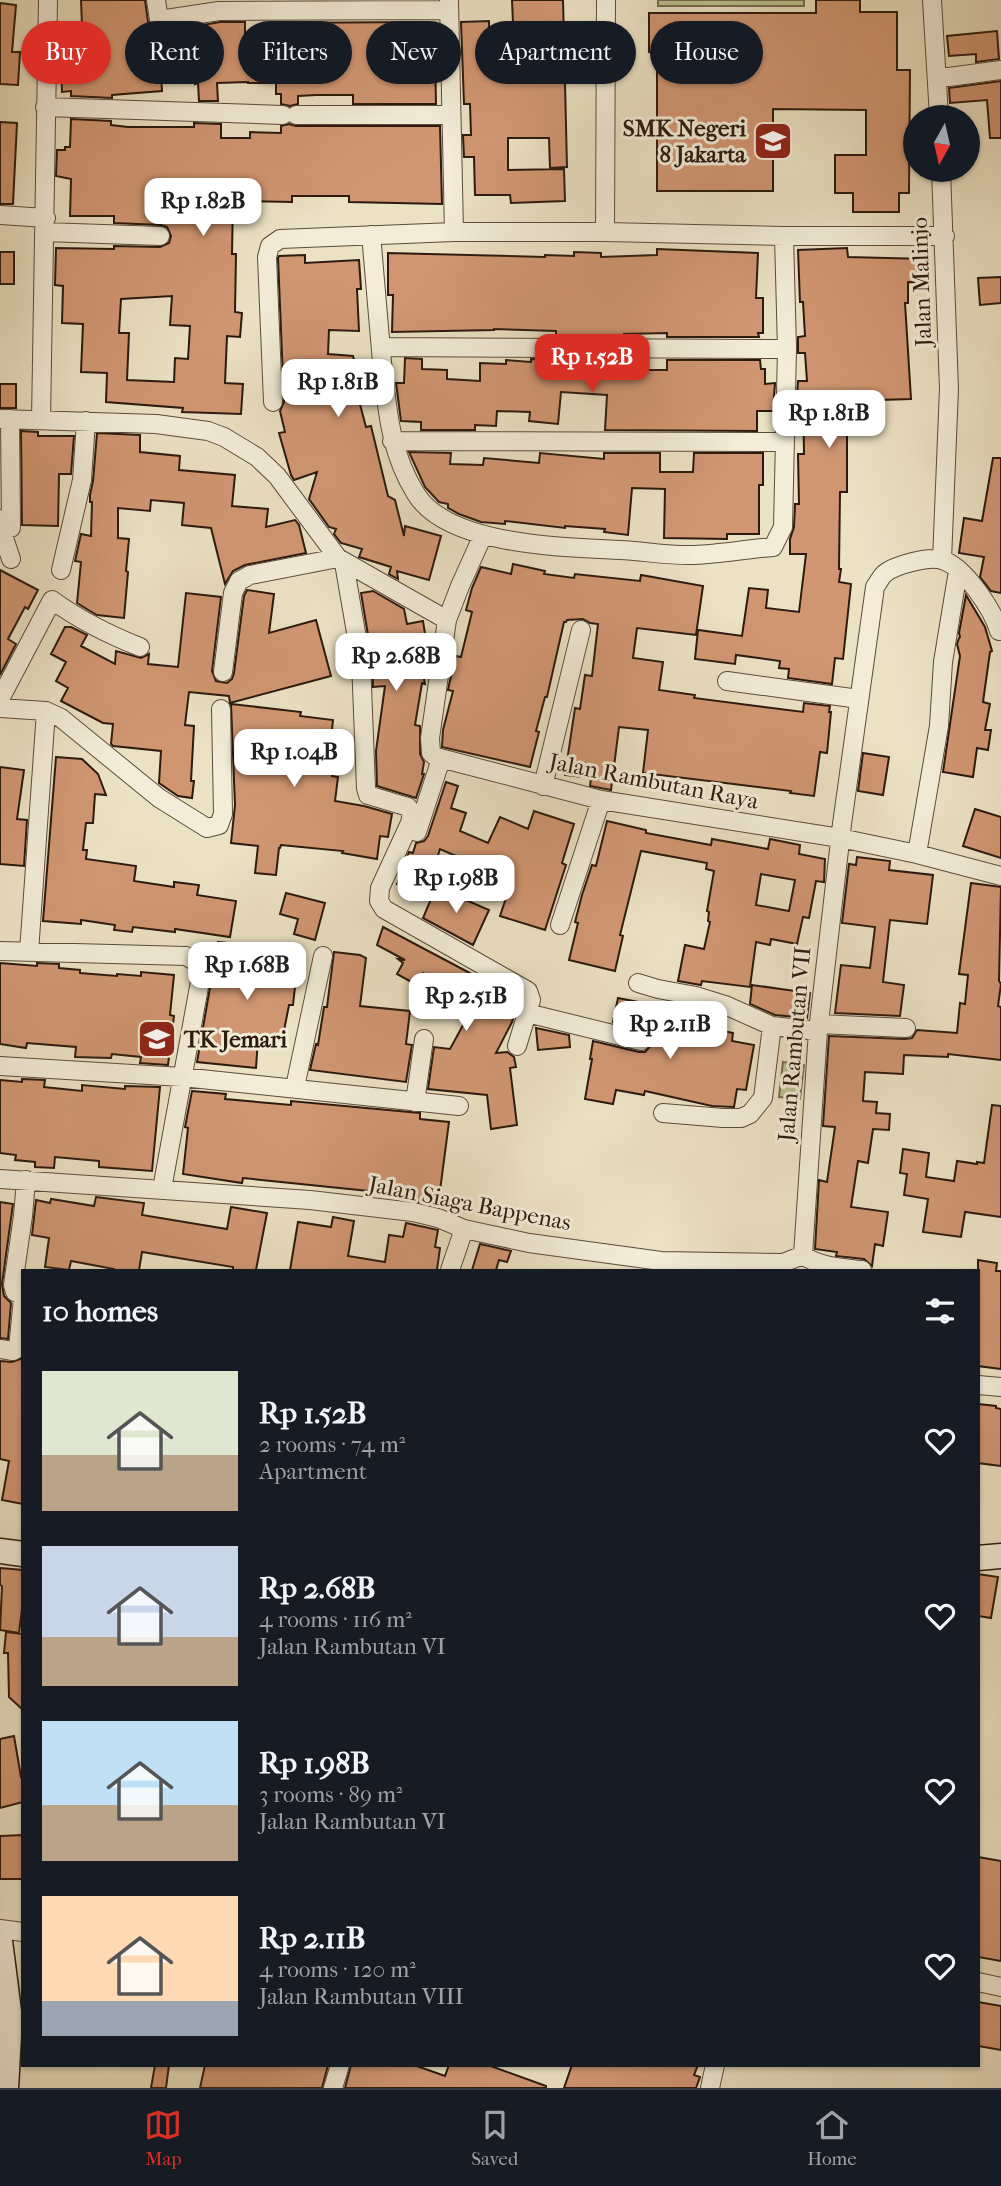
<!DOCTYPE html>
<html lang="en">
<head>
<meta charset="utf-8">
<style>
  body { margin:0; font-family:"IM FELL French Canon",serif; background:#242831; color:#f1f3f6; height:100vh; display:flex; flex-direction:column; font-size:26px; white-space:nowrap }
  * { box-sizing:border-box; margin:0 }
  p { font-size:23px; color:#9ea1a6 }
  .icon { flex:none; width:38px; height:38px; fill:none; stroke:currentColor; stroke-width:2; stroke-linecap:round; stroke-linejoin:round }
  .map { position:relative; flex:1; overflow:hidden }
  .drawer { position:absolute; left:21px; top:1269px; width:959px; height:798px; display:flex; flex-direction:column; background:#171b24; border-radius:0px; box-shadow:0 2px 5px #0004 }
  .drawer>* { flex:none }
  .top-card { position:absolute; left:21px; top:21px; width:959px; height:63px; display:flex; gap:14px }
  .needle { width:46px; rotate:188deg }
  .tools { position:absolute; left:903px; top:105px; display:grid; gap:14px }
  .tools a { display:grid; place-items:center; width:77px; height:77px; border-radius:50%; background:#171b24; box-shadow:0 2px 5px #0004; font-size:35px }
  .price { position:absolute; translate:-50% -60px; padding:0 16px; border-radius:14px; background:#fff; color:#222; font-size:23px; line-height:46px; filter:drop-shadow(0 2px 4px #0008) }
  .price::after { content:''; position:absolute; left:50%; top:42px; width:21px; height:16px; margin-left:-10px; background:inherit; clip-path:polygon(0 0,100% 0,50% 100%) }
  .price.current { background:#d93025; color:#fff }
  ul { padding:0; list-style:none }
  li { display:flex; align-items:center; gap:21px; height:175px; padding:0 21px }
  li span { display:grid; place-items:center; flex:none; width:196px; height:140px; border-radius:0px; color:#555 }
  li>.icon { margin-inline-start:auto }
  span .icon { width:84px; height:84px; fill:#fffc; stroke-width:1 }
  li b { font-size:30px }
  h2 { display:flex; justify-content:space-between; align-items:center; height:84px; padding:0 21px; font-size:30px }
  .tag { padding:0 24px; border-radius:32px; background:#171b24; box-shadow:0 2px 5px #0004; font-size:24px; line-height:63px }
  .tag.current { background:#d93025; color:#fff }
  .dock { display:flex; justify-content:space-around; align-items:center; height:98px; border-top:2px solid #363941; background:#171b24; font-size:19px; color:#9ea1a6 }
  .dock a { display:grid; justify-items:center; gap:4px }
  .dock .current { color:#d93025 }
  .map>svg:first-child { display:block }
</style>
</head>
<body>
<div class="map">
<svg width="1001" height="2088" viewBox="0 0 1001 2088">
  <rect width="100%" height="100%" fill="#ebe1c3"/>
  <filter id="stains"><feTurbulence type="fractalNoise" baseFrequency=".00286" numOctaves="4"/><feColorMatrix values="0 0 0 0 .2 0 0 0 0 .09 0 0 0 0 .02 0 0 0 .5 -.17"/></filter>
  <radialGradient id="worn" r=".72"><stop offset=".6" stop-color="#630" stop-opacity="0"/><stop offset="1" stop-color="#630" stop-opacity=".3"/></radialGradient>
  <!-- green -->
  <path fill="#bbc291" stroke="#746e50" stroke-width="2" d="M658,0H804V6H658Z
    M783,1062L804,1065L800,1099L779,1097Z"/>
  <!-- building -->
  <path fill="#d09672" stroke="#2c1a0e" stroke-width="2" fill-rule="evenodd" d="M81,0H145L148,22L151,28L156,31L157,49L191,47V27L220,22H245V61L273,60V23L416,22V26H430L431,56H435L436,104H353V95H316L298,96V104L290,106L281,104V94H276V83H248V82L217,83L218,101H199L198,83L195,84V72L161,74L162,91L112,95V98L71,96V91L62,92L60,27L82,26Z
    M512,0H563L567,167L550,168L549,138H508V170L564,169L565,201L511,203L510,195H475L474,157H464L463,135H471L470,104H464L461,22L489,21V56L530,55L528,23H513Z
    M816,0H860V12H897V70H910L909,193H899V212H853V193H835V155H866V110L773,109V191H657V52H649V13H816Z
    M0,3L16,5L12,52H20L18,85L0,84Z
    M997,31L999,59L976,62V54L949,56L947,36Z
    M1001,81V138H990L987,100L950,103L949,88Z
    M71,119L111,121V125L128,127H194V123L221,124V138H250V132L281,133V126L289,124L296,126H440L442,204L349,202V196H292V202L233,201L232,254H236L235,312L242,313L240,337L227,336L225,383L243,384L241,414L182,412L183,408L106,402L107,373L81,372L83,324L62,323L63,286L55,285L56,248L114,249V246L160,247L169,243L171,236L167,227L161,225L114,223V216H70L71,179L56,176L57,150H65V147H70ZM172,296L170,325L190,326L188,359L175,358L174,382L127,380L129,333H119L121,299Z
    M0,122L17,123L13,204H0Z
    M847,248L848,257L926,259V283L908,282V303H905L911,399L847,401V492H840L839,569H841L839,582L851,584L843,659L835,658L832,684L788,678L789,669L779,668L780,661L736,655L735,664L695,659L698,630L742,636L749,588L768,590L766,608L799,612L806,554H790V539L794,527L795,504H799L798,454H804L803,395L797,396L798,381H807L805,353H798V337L805,336L803,302H800L798,250Z
    M657,249L758,253L756,298H763V333H758L759,337H667V333L624,334V337L556,336V331L494,329V330L392,332L393,295H388V253L545,257V255L574,256V252L601,253V257L657,255Z
    M0,252H14V284H0Z
    M305,255V263L359,260L361,289H357L359,331L329,330L328,354L353,356L362,392L357,393L366,427L371,426L388,496L395,500L404,536L405,526L441,536L429,580L397,571L398,579L389,574L391,567L359,557L362,549L341,543L334,534L336,529L329,527L309,499L317,472L294,480L291,475L279,433L285,432L280,411L284,402L278,258L279,256Z
    M1001,277V303L980,305L978,278Z
    M405,358L422,359V369L447,370V379L480,381V363L506,364V360L531,362V359L614,360L613,370H667V360H760L761,369H765V384L775,383L773,411H757V431L605,430L607,395L561,392L558,424L529,421L530,412L497,411L496,426L475,425V430H421V422L401,421L396,383H404Z
    M0,384H16V408H0Z
    M21,431L38,432V436H74L71,474H59L58,526L22,525Z
    M97,433L140,435V452L180,456L179,470L235,475L232,506L268,509L266,527L295,520L299,525L306,553L245,565L233,571L225,584L211,528L182,525L184,503L151,500L150,511L118,508V538L129,539L126,571L128,572L124,618L97,615L90,611L77,603L81,562L75,561L81,534L91,536L92,502H90V495L93,481Z
    M409,452L451,453L450,464L483,465L484,458L539,463L540,453L604,459V453H660V472H693L694,453H763V485H759V534H727V539L664,538L665,489L632,488L628,535L604,532L605,529L565,526V528L505,521V524L481,522L459,514L448,508V504L439,502L425,487Z
    M993,458H1001V593L991,591L980,577L984,557L959,553L964,518L982,521Z
    M513,564L545,571L544,574L574,578L575,574L640,581L641,575L703,586L696,635L637,628L633,658L663,662L659,690L695,695L694,698L803,712L804,703L830,706L829,712H831L827,753L820,752L814,796L790,793L791,791L643,773L648,730L619,727L611,790L590,786L591,778L565,775L575,708L580,709L585,675L592,676L598,624L590,623L583,619L567,620L566,622H564L547,697H545L536,731L539,732L530,767L442,747L443,730L453,691L448,690L449,685L456,656L461,657L472,612L466,610L472,588L481,567L511,574Z
    M0,570L38,590L28,609L25,607L8,639L16,644L0,675Z
    M247,590L274,594L269,633L316,620L331,676L230,703L229,696L189,692L185,725L194,726L191,781H194L192,798L178,796L159,783L161,751L113,746L111,744L113,724L103,723L61,701L68,688L56,681L66,662L51,654L65,627H71L87,635L81,646L115,664L116,651L141,658L149,654L148,664L178,667L186,593L221,597L212,671L216,681L227,683L232,679L234,673L244,596Z
    M373,591L404,609L407,624L423,621L426,640L417,642L425,684L422,683L415,725L420,726V754L424,762L422,774H424L416,798L377,786L376,751L385,686L373,687L372,659L361,593Z
    M966,595L985,627L992,651L990,652L983,702L990,704L985,730H991L988,750L977,748L973,777L943,772L960,656L957,644L959,638L960,637L959,633Z
    M231,704L301,712L300,716L333,720L330,748L335,749L332,776L338,777L335,801L364,806L392,814L388,837L380,836L377,859L342,853L343,851L281,845L280,848H279L276,875L255,873L258,846L231,843L235,805ZM263,739L299,742L295,772H262Z
    M863,753L889,757L883,795L858,791Z
    M56,757L82,759L98,774L106,795L95,794L93,823H86L83,850H87L86,859L136,866L134,881L174,887V882L199,885L197,895L236,901L230,937L175,929V932L133,927L132,932L114,930L115,925L81,920V924L43,921Z
    M0,767L24,770L17,819L27,820L24,866L0,864Z
    M446,782L458,786L451,808L466,813L460,831L488,843L500,817L528,829L534,811L574,824L562,863L566,865L545,930L500,916L512,880L440,849L426,893L397,884L409,852L413,853L416,843L424,841L428,836Z
    M975,809L1001,817V858L963,846Z
    M607,821L646,830V833L711,845L712,839L768,849L770,839L800,845L799,854L825,859L824,882L816,881L809,918L803,917L797,944L771,939L770,945L756,942L750,987L702,981L701,985L678,981L685,945L704,949L710,922L708,921L709,912L707,911L714,871L706,869L707,863L641,851L620,935L623,936L615,971L569,960L578,923L575,922L582,895L592,865L596,866ZM761,874L795,880L789,911L756,905Z
    M857,857L890,861L889,870L933,875L927,924L890,920L883,982L904,985L900,1016L835,1013L841,965L870,968L875,927L842,923L849,864L856,865Z
    M971,883L1001,887L999,981L1001,984L998,1006L1001,1007V1060L948,1054V1057L904,1055L903,1074L865,1072L863,1101L877,1102L876,1113L890,1114L889,1130L873,1129L868,1163L858,1161L851,1207L888,1212L883,1246L875,1244L872,1266L864,1259L836,1256L837,1252L815,1249L819,1180L827,1182L835,1127L823,1126L829,1036L905,1039L912,1038L917,1030L957,1033L960,1003L965,1004L968,975L959,974Z
    M436,887L489,910L473,945L423,918Z
    M286,893L325,903L315,940L294,934L298,919L280,914Z
    M383,927L483,980L480,987L508,1001L509,998L518,1003L512,1022L496,1053L507,1052L514,1057L516,1067L510,1068L517,1125L491,1129L487,1095L428,1089L434,1047L450,1049L468,1016L481,1018L470,1012L475,1000L423,973L417,985L397,974L403,963L398,959L405,960L377,945Z
    M218,942L299,950L293,1005H289L282,1041L258,1039L256,1068L197,1062L212,976H215Z
    M334,952L360,955L366,958L360,1006L410,1011L406,1044L412,1045L406,1082L310,1070L316,1044L318,1045L324,1007H327Z
    M0,963L37,966V963L59,964V968L80,970V973L117,976V974L141,976V972L174,975L170,1015L174,1016L168,1065L140,1063L141,1057L112,1054L111,1058L75,1057L76,1047L27,1043L26,1048L0,1044Z
    M752,985L810,993L807,1018L775,1015L750,1004Z
    M618,998L659,1006L657,1017L733,1033L732,1041L754,1045L746,1090L737,1089L734,1107L712,1106L645,1091L644,1095L616,1090L613,1104L585,1099L592,1059H590L593,1041L639,1052H645L652,1044V1039L648,1032L613,1022Z
    M536,1028L569,1035L570,1047L538,1050Z
    M22,1079L45,1080L44,1087L82,1091V1085L125,1089V1086L160,1087L152,1171L99,1167V1161L55,1157L54,1168L35,1167V1162L15,1160L16,1155L0,1153V1080L22,1082Z
    M192,1091L226,1094L225,1099L291,1105V1101L420,1113V1119L449,1122L438,1206L410,1200L411,1198L388,1195V1193L243,1178L242,1183L183,1174L188,1128L185,1127Z
    M992,1105L1001,1106V1217L965,1212L961,1237L923,1232L928,1199L904,1195L907,1174L900,1173L903,1149L929,1153L926,1177L954,1181L957,1161L977,1164V1162L984,1163Z
    M96,1197L144,1203L142,1215L227,1229L231,1207L267,1213L256,1270H233V1267L142,1252L139,1270H114V1269L71,1261L69,1270L45,1267L49,1238L32,1235L36,1200L50,1203L51,1199L94,1206Z
    M0,1202L13,1204L2,1284L4,1296L11,1303L8,1339L0,1338Z
    M333,1217L354,1221L348,1256L385,1262L389,1235L403,1237L406,1223L438,1230L435,1247L440,1248L437,1270H290L298,1222L331,1227Z
    M480,1244L511,1251L507,1262L499,1260L496,1270H472Z
    M978,1260L997,1263L996,1271H1001V1369L978,1366Z
    M23,1358V1504L2,1500L9,1461L0,1459V1361L12,1362Z
    M978,1404L996,1406V1408L1001,1409V1466L978,1463Z
    M0,1568L23,1570V1601L19,1633L0,1630L2,1586L0,1585Z
    M978,1574L998,1577L991,1618L978,1616Z
    M6,1632L23,1634V1710L9,1697L8,1653H4Z
    M14,1736L21,1777L23,1776V1802L0,1808V1739Z
    M23,1835V1879H0V1836Z
    M978,1857L1001,1861V1961L978,1957Z
    M978,2002L1001,2006V2050L978,2046Z
    M155,2065H169L166,2088H151Z
    M205,2065H328L322,2088H200Z
    M351,2065H414L445,2076L449,2065H488L546,2086V2088H345Z
    M572,2065H698L694,2075L700,2077L696,2088H564Z"/>
  <g fill="none" stroke-linecap="round" stroke-linejoin="round">
    <!-- street casing -->
    <g stroke="#5c4c3b" stroke-width="20">
      <path id="street" d="M156,0L159,20L219,11L449,10
        M932,0L939,117
        M449,1L454,232
        M937,76L949,77L1001,70
        M45,107L283,115
        M296,115H451
        M941,170L949,389L942,560
        M0,215L46,218
        M45,232L160,236
        M605,232L606,0
        M371,235C375,277 378,319 382,362C387,408 390,453 416,494C448,546 565,547 620,550C644,551 669,556 694,555C720,554 747,549 773,547L783,527L787,349L784,236
        M381,347L787,349
        M273,402L267,257L270,246L280,239L454,232H605L784,236H945
        M0,419L156,424L208,431L224,437L257,457L277,476L338,558L447,620
        M10,419L11,528
        M41,420L48,0
        M392,441L785,442
        M0,519L1,529L11,559
        M483,535L460,586L447,620L430,738L431,753L436,757L601,800L840,838L917,854L1001,876
        M344,563L361,661L366,788L368,795L408,807L412,813L410,823L380,888L379,901L384,909L528,991L531,1000L517,1046
        M61,570L82,480L86,421
        M223,672L233,593L239,581L250,575L338,558
        M727,681L859,699
        M0,699L52,600C81,621 107,634 140,647
        M0,708L46,711L61,718L159,798L207,828L219,825L223,814L221,709
        M543,786L581,630
        M417,832L441,759
        M917,854L939,726L943,662L958,571
        M560,925L601,800
        M0,951L186,956L198,963L201,976L162,1189
        M29,952L46,711
        M638,983L658,989L696,996L725,1005L772,1026L818,1031
        M527,1013L641,1041
        M819,1024L906,1028
        M0,1066L182,1077L459,1106
        M295,1087L323,956
        M415,1102L424,1039
        M663,1113L723,1118H741L750,1114L763,1098L772,1026
        M0,1179L310,1200L413,1212L438,1218L464,1229L529,1243L661,1261L783,1263L803,1255
        M803,1255L818,1031L842,824L875,587C878,583 881,577 884,574C894,565 929,556 942,560C964,566 993,610 999,631
        M803,1255C819,1267 843,1268 862,1270
        M450,1270L464,1229
        M23,1296L15,1292L13,1285L23,1216L26,1180
        M0,1349L13,1351L18,1348L23,1299
        M978,1385L1001,1387
        M0,1929L23,1932
        M978,1982L1001,1987
        M333,2088L340,2065
        M710,2088L715,2065"/>
    </g>
    <!-- secondary casing -->
    <g stroke="#2c1a0e" stroke-width="27">
      <path id="secondary" d="M0,1551L23,1554
        M978,1558L1001,1556
        M0,1941L10,2019L6,2088"/>
    </g>
    <!-- street -->
    <use href="#street" stroke="#f2ecd8" stroke-width="18"/>
    <!-- secondary -->
    <use href="#secondary" stroke="#f2ecd8" stroke-width="24"/>
  </g>
  <!-- icons -->
  <defs>
    <g id="school-square" transform="scale(2.0125)"><rect x="-9" y="-9" width="18" height="18" rx="4" fill="#8f2418" stroke="#f2ecd8"/><path d="M0-5L7-2L0 1L-7-2ZM-4 1L0 2.5L4 1V4Q0 6-4 4Z" fill="#fff"/></g>
  </defs>
  <g fill-rule="evenodd">
    <use href="#school-square" x="773" y="141"/>
    <use href="#school-square" x="157" y="1039"/>
  </g>
  <g text-anchor="middle" stroke-width="6" stroke-linejoin="round" paint-order="stroke">
    <!-- poi labels -->
    <g font-size="23" font-weight="bold" fill="#2c1a0e" stroke="#f2ecd8" text-anchor="end">
      <text x="746" y="136">SMK Negeri<tspan x="746" dy="26">8 Jakarta</tspan></text>
      <text x="184" y="1047" text-anchor="start">TK Jemari</text>
    </g>
    <!-- street labels -->
    <g font-size="23" fill="#2c1a0e" stroke="#f2ecd8">
      <text transform="translate(921 282) rotate(-92)" y="8">Jalan Malinjo</text>
      <text transform="translate(654 781) rotate(11)" y="8">Jalan Rambutan Raya</text>
      <text transform="translate(794 1044) rotate(-85)" y="8">Jalan Rambutan VII</text>
      <text transform="translate(470 1203) rotate(11)" y="8">Jalan Siaga Bappenas</text>
    </g>
  </g>
  <rect width="100%" height="100%" filter="url(#stains)"/>
  <rect width="100%" height="100%" fill="url(#worn)"/>
</svg>
<div class="tools">
<a><svg class="needle" viewBox="-14 -14 28 28"><path d="M0-13l5 13h-10z" fill="#e53935"/><path d="M0 13l5-13h-10z" fill="#9ea1a6"/></svg></a>
</div>
<b class="price" style="left:203px;top:238px">Rp 1.82B</b>
<b class="price current" style="left:592px;top:394px">Rp 1.52B</b>
<b class="price" style="left:338px;top:419px">Rp 1.81B</b>
<b class="price" style="left:829px;top:450px">Rp 1.81B</b>
<b class="price" style="left:396px;top:693px">Rp 2.68B</b>
<b class="price" style="left:294px;top:789px">Rp 1.04B</b>
<b class="price" style="left:456px;top:915px">Rp 1.98B</b>
<b class="price" style="left:247px;top:1002px">Rp 1.68B</b>
<b class="price" style="left:466px;top:1033px">Rp 2.51B</b>
<b class="price" style="left:670px;top:1061px">Rp 2.11B</b>
<div class="top-card">
<a class="tag current">Buy</a>
<a class="tag">Rent</a>
<a class="tag">Filters</a>
<a class="tag">New</a>
<a class="tag">Apartment</a>
<a class="tag">House</a>
</div>
<section class="drawer">
<h2>10 homes<svg class="icon" aria-label="filters" viewBox="0 0 24 24"><path d="M4 7h16M4 17h16"/><circle cx="9" cy="7" r="2"/><circle cx="15" cy="17" r="2"/></svg></h2>
<ul>
<li><span style="background:linear-gradient(#dfe7d0 60%,#b9a48a 0)"><svg class="icon" aria-label="home" viewBox="0 0 24 24"><path d="M3 11l9-7 9 7M6 9v11h12V9"/></svg></span><div><b>Rp 1.52B</b><p>2 rooms · 74 m²</p><p>Apartment</p></div><svg class="icon" aria-label="heart" viewBox="0 0 24 24"><path d="M12 20l-8-8c-3-5 5-10 8-4 3-6 11-1 8 4z"/></svg></li>
<li><span style="background:linear-gradient(#c9d6e8 65%,#b9a48a 0)"><svg class="icon" aria-label="home" viewBox="0 0 24 24"><path d="M3 11l9-7 9 7M6 9v11h12V9"/></svg></span><div><b>Rp 2.68B</b><p>4 rooms · 116 m²</p><p>Jalan Rambutan VI</p></div><svg class="icon" aria-label="heart" viewBox="0 0 24 24"><path d="M12 20l-8-8c-3-5 5-10 8-4 3-6 11-1 8 4z"/></svg></li>
<li><span style="background:linear-gradient(#bfe0f5 60%,#b9a48a 0)"><svg class="icon" aria-label="home" viewBox="0 0 24 24"><path d="M3 11l9-7 9 7M6 9v11h12V9"/></svg></span><div><b>Rp 1.98B</b><p>3 rooms · 89 m²</p><p>Jalan Rambutan VI</p></div><svg class="icon" aria-label="heart" viewBox="0 0 24 24"><path d="M12 20l-8-8c-3-5 5-10 8-4 3-6 11-1 8 4z"/></svg></li>
<li><span style="background:linear-gradient(#ffd9b3 75%,#9aa5b1 0)"><svg class="icon" aria-label="home" viewBox="0 0 24 24"><path d="M3 11l9-7 9 7M6 9v11h12V9"/></svg></span><div><b>Rp 2.11B</b><p>4 rooms · 120 m²</p><p>Jalan Rambutan VIII</p></div><svg class="icon" aria-label="heart" viewBox="0 0 24 24"><path d="M12 20l-8-8c-3-5 5-10 8-4 3-6 11-1 8 4z"/></svg></li>
</ul>
</section>
</div>
<nav class="dock">
<a class="current"><svg class="icon" aria-label="map" viewBox="0 0 24 24"><path d="M3 6l6-2 6 2 6-2v14l-6 2-6-2-6 2zM9 4v14M15 6v14"/></svg>Map</a>
<a><svg class="icon" aria-label="saved" viewBox="0 0 24 24"><path d="M7 4h10v16l-5-4-5 4z"/></svg>Saved</a>
<a><svg class="icon" aria-label="home" viewBox="0 0 24 24"><path d="M3 11l9-7 9 7M6 9v11h12V9"/></svg>Home</a>
</nav>
</body>
</html>
